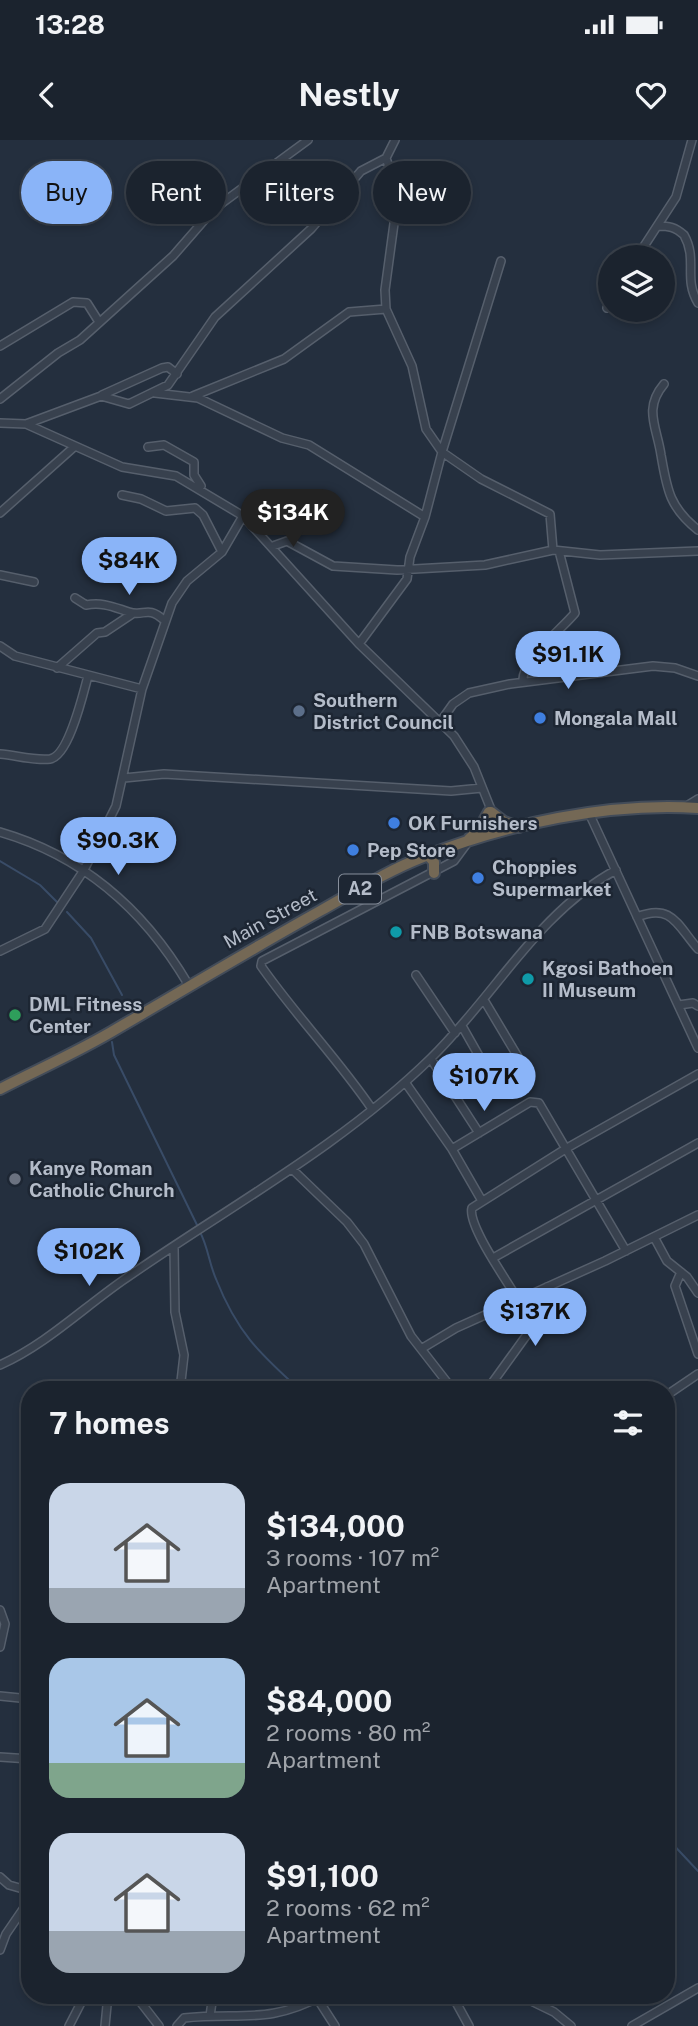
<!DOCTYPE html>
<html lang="en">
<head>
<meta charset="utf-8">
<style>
  body { margin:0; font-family:"Public Sans",sans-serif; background:#282f3a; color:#f1f3f6; height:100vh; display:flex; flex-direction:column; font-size:26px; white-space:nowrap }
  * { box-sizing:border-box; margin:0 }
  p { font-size:23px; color:#a0a4aa }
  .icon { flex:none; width:38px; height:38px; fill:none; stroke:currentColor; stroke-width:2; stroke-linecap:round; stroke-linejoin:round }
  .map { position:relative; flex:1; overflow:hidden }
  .drawer { position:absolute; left:21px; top:1241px; width:654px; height:623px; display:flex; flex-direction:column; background:#1b232e; border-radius:28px; box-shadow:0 4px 10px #0003,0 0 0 2px #39404a }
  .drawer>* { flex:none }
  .guide { position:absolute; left:21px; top:21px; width:656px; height:63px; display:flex; gap:14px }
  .tools { position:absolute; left:598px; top:105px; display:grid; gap:14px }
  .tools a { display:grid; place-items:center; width:77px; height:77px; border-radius:50%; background:#1b232e; box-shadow:0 4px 10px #0003,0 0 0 2px #39404a; font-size:35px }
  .price { position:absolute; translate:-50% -60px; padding:0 16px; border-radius:24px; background:#8ab4f8; color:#111; font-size:23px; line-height:46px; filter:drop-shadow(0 2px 4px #0008) }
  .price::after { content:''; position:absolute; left:50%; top:42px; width:21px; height:16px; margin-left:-10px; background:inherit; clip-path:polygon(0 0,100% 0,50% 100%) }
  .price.selected { background:#222; color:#fff }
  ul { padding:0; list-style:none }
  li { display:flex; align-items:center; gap:21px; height:175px; padding:0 28px }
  li span { display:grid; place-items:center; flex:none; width:196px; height:140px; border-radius:21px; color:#555 }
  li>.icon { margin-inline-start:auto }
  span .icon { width:84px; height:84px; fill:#fffc; stroke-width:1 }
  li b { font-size:30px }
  h2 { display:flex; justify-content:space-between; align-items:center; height:84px; padding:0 28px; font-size:30px }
  .pill { padding:0 24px; border-radius:32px; background:#1b232e; box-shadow:0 4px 10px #0003,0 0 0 2px #39404a; font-size:24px; line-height:63px }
  .pill.selected { background:#8ab4f8; color:#111 }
  .status { display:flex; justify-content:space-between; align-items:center; height:49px; padding:0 35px; background:#1b232e; direction:ltr }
  .status svg { height:19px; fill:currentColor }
  header { display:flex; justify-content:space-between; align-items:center; height:91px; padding:0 28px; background:#1b232e; font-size:32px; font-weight:700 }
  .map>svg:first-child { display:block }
</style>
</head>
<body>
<div class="status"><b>13:28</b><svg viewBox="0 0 49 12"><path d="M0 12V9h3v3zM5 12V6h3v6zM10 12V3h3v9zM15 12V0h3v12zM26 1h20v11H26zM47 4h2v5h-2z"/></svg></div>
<header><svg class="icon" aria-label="back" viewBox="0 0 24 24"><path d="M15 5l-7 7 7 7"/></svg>Nestly<svg class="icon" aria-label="heart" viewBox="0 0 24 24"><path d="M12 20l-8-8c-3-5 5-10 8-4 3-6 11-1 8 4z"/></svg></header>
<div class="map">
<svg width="698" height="1886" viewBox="0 0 698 1886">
  <rect width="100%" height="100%" fill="#242f3e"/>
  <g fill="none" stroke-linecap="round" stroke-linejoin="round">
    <!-- stream -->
    <path stroke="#394c67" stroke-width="2" d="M0,721L40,745L57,762
      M67,772L91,798L122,855
      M112,902L114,915L198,1087
      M200,1092C208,1107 209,1123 216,1139C237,1192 258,1212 300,1250
      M667,1698L698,1731"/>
    <!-- minor casing -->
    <g stroke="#565f6c" stroke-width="10">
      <path id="minor" d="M658,86C669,86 675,87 684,95C698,120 683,138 698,163
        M637,117L676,57L692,0
        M501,121L442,312L481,339L550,374L553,410
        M607,168L611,162
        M0,206L73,162L87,163L99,182
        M664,244C643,269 657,287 661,315C667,349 669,367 698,390
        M155,253L198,258L282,298L309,305L425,377
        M102,255L162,228L168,227L177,234
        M193,256L284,219L349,172L386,169
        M0,259L58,213L80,200L173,116L214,69L308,0
        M0,283L26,284L122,327L176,336L243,376L359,504L454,596L474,627L500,692
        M26,284L101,256L129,264L168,245L215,177L311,89L361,31L386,18
        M148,307L164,305L194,322V335L201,346
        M122,355L141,359L166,371L195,368L203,375L222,412
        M0,373L74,307
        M273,406L287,401L333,426L397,430L485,425L553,410L600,415L698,411
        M0,435L34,442
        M75,458L86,465C103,462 113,467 129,472C144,477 147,465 164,480
        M359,504L407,439L410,417L425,377L442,312L426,289L412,226L386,169L385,150L398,54L386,18L395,0
        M0,506L15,516L142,549
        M57,528L97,493L105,492L132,474
        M523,542C520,522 562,489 575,473L559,411
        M441,581L453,564L469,553L510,544L653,526L675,528L698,536
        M0,614C15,615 35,621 50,619C69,616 83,554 88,536
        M124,638L164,634L451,651L482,648
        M685,667L698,659
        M589,673L698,908
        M0,692C83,716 145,771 188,844
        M637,777C672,763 677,785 698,809
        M0,811L45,789L84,730L116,666L142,549L172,463L187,441L222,412L243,376
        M416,835L455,893
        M484,860L524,927
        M679,865L693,863L698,866
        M462,886L500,953
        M431,919L479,993
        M405,942L452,1009L482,1061
        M372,969C338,919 296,876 261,826L262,821L454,721L468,702
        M452,1009L530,962L539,963L626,1111
        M293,1030L347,1082L364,1104L411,1196L453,1250
        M654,1097L667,1121L687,1137L698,1153
        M174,1106L175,1172L184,1215L180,1250
        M493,1118L698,1003
        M681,1132L675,1146L698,1214
        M518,1160C508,1142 467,1085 472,1068L567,1008L698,934
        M421,1209L456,1188L605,1121L698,1075
        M0,1225C45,1205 82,1169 122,1141C226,1068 339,1008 431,918C493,858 538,772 616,730
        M487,1250L526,1196L547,1147
        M667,1255L698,1234
        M0,1470L5,1484L0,1507
        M0,1556L30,1559
        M0,1617L30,1619
        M0,1737L9,1745L30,1751
        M0,1810L6,1794L30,1759
        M135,1855L159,1886
        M452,1855L469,1886
        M519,1855L554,1872L571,1886
        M317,1858L335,1886
        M210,1876L213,1855
        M69,1886L85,1855
        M105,1886L108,1855
        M177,1886L184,1878C240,1872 269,1885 323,1855
        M632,1886L698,1848"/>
    </g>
    <!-- highway casing -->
    <g stroke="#434c59" stroke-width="14">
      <path id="highway" d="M491,672L504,682L519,687
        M469,699L479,690L489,672
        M428,715L434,722V733
        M0,949C39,929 80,911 118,888C185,849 252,809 320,771C354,752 387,731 423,717C506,684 609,662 698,668"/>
    </g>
    <!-- minor -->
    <use href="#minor" stroke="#38414e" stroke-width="7"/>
    <!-- highway -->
    <use href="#highway" stroke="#746855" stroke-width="10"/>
  </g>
  <!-- markers -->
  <circle fill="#5c6f8a" stroke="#1d2633" stroke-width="2.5" cx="299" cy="571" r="7"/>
  <g fill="#3f7fe0" stroke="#1d2633" stroke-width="2.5">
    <circle cx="540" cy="578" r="7"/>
    <circle cx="394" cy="683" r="7"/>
    <circle cx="353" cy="710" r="7"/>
    <circle cx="478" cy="738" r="7"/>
  </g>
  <g fill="#0f9aa8" stroke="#1d2633" stroke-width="2.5">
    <circle cx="396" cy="792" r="7"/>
    <circle cx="528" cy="839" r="7"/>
  </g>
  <circle fill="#2e9e5b" stroke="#1d2633" stroke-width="2.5" cx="15" cy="875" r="7"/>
  <circle fill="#6b7280" stroke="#1d2633" stroke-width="2.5" cx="15" cy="1039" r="7"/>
  <g text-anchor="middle" stroke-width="5" stroke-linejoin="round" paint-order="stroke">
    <!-- shield labels -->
    <rect fill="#1d2633" stroke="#878f9c" stroke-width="2" x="339" y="734.5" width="42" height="29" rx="5"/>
    <g font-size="18" font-weight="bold" fill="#b4bcc9">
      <text x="360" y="755">A2</text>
    </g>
    <!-- poi labels -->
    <g font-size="19" font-weight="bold" fill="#b4bcc9" stroke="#1d2633" text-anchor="start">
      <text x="313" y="567">Southern<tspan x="313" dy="22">District Council</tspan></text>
      <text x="554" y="585">Mongala Mall</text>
      <text x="408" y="690">OK Furnishers</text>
      <text x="367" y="717">Pep Store</text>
      <text x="492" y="734">Choppies<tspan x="492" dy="22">Supermarket</tspan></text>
      <text x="410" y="799">FNB Botswana</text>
      <text x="542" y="835">Kgosi Bathoen<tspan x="542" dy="22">II Museum</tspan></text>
      <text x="29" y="871">DML Fitness<tspan x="29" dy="22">Center</tspan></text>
      <text x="29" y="1035">Kanye Roman<tspan x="29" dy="22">Catholic Church</tspan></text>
    </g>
    <!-- street labels -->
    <g font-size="19" fill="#b4bcc9" stroke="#1d2633">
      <text transform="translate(270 778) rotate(-29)" y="7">Main Street</text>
    </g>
  </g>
</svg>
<div class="tools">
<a><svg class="icon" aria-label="layers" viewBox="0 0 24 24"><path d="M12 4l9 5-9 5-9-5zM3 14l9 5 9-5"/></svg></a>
</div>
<b class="price selected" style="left:293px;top:409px">$134K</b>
<b class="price" style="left:129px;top:457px">$84K</b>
<b class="price" style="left:568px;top:551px">$91.1K</b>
<b class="price" style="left:118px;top:737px">$90.3K</b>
<b class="price" style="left:484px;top:973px">$107K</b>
<b class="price" style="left:89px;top:1148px">$102K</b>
<b class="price" style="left:535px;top:1208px">$137K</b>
<div class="guide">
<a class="pill selected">Buy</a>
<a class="pill">Rent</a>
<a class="pill">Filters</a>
<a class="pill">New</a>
</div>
<section class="drawer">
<h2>7 homes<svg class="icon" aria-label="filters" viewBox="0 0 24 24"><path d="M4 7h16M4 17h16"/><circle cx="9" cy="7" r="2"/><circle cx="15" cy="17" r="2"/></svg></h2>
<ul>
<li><span style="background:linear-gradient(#c9d6e8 75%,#9aa5b1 0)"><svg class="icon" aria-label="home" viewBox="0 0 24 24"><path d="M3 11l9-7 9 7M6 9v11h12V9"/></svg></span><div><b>$134,000</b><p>3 rooms · 107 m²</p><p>Apartment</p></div></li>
<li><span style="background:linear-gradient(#a9c7e8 75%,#7fa58c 0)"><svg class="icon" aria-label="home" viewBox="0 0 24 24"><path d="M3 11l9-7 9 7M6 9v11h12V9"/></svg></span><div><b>$84,000</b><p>2 rooms · 80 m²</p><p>Apartment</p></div></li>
<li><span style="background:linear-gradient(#c9d6e8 70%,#9aa5b1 0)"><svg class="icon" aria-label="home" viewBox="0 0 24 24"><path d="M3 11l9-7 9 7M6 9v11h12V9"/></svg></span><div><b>$91,100</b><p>2 rooms · 62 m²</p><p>Apartment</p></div></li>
</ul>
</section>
</div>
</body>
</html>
